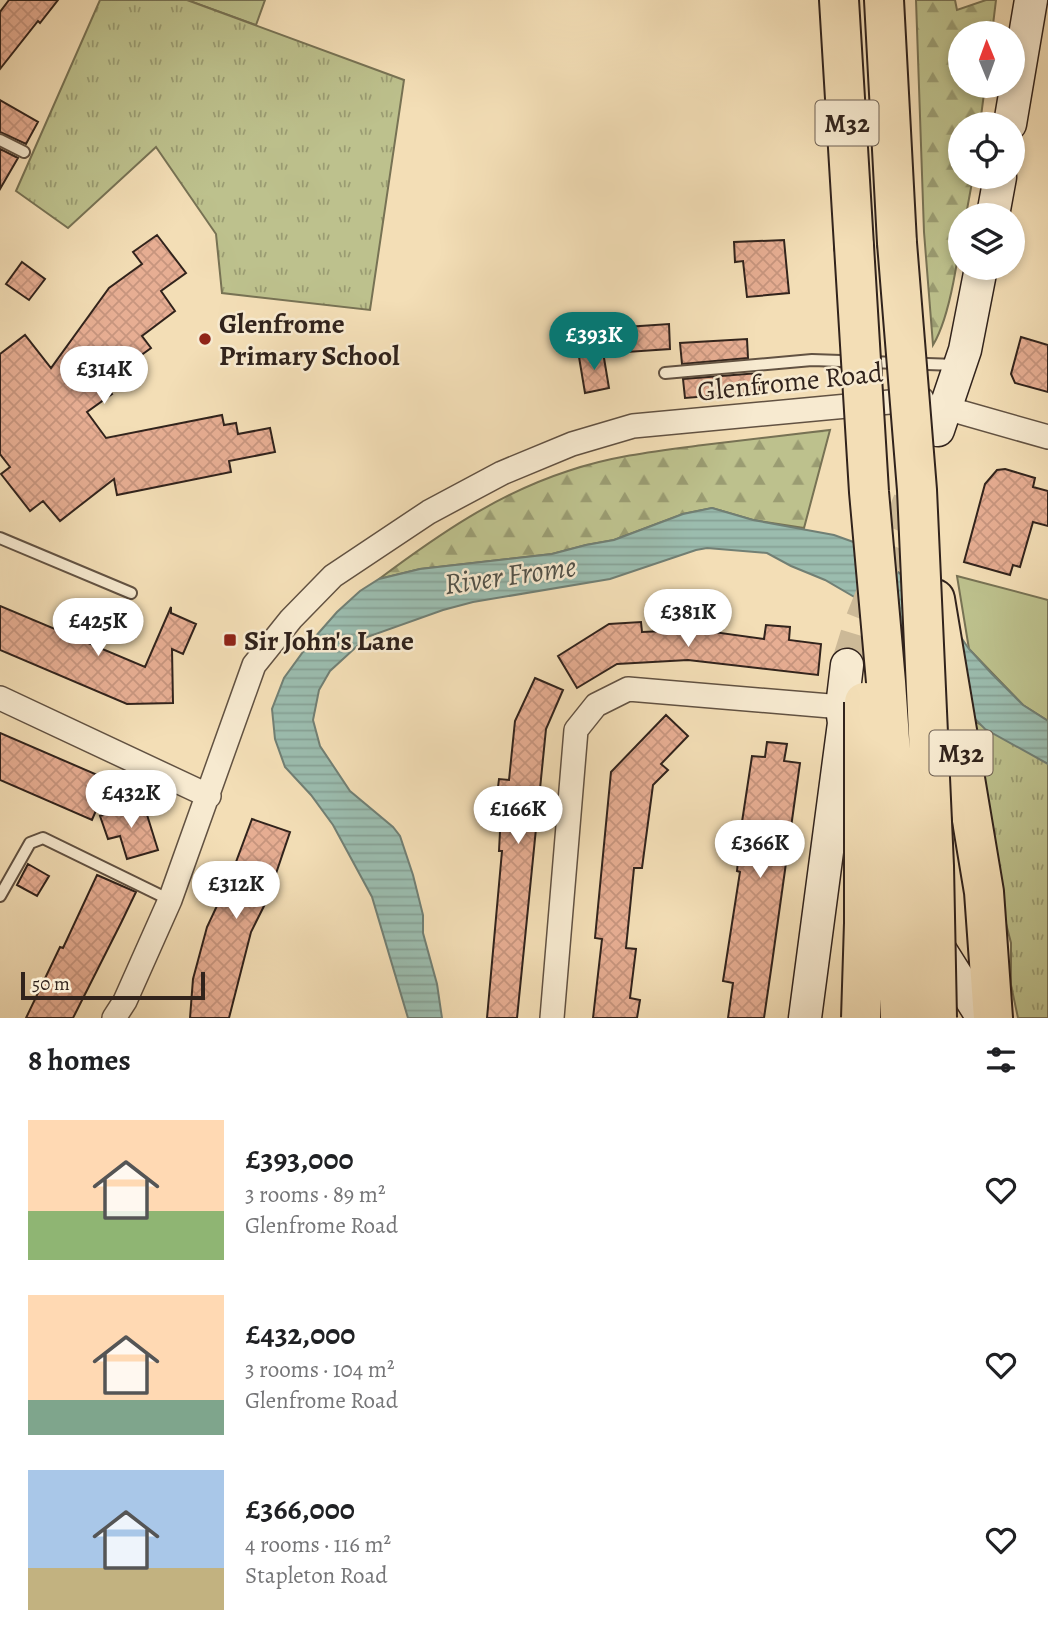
<!DOCTYPE html>
<html lang="en">
<head>
<meta charset="utf-8">
<style>
  body { margin:0; font-family:Alegreya,serif; background:#f2f2f2; color:#202124; height:100vh; display:flex; flex-direction:column; font-size:26px; white-space:nowrap }
  * { box-sizing:border-box; margin:0 }
  p { font-size:23px; color:#757577 }
  .icon { flex:none; width:38px; height:38px; fill:none; stroke:currentColor; stroke-width:2; stroke-linecap:round; stroke-linejoin:round }
  .map { position:relative; height:1018px; overflow:hidden }
  .details { display:flex; flex-direction:column; background:#fff; flex:1 }
  .details>* { flex:none }
  .needle { width:46px; rotate:359deg }
  .buttons { position:absolute; left:948px; top:21px; display:grid; gap:14px }
  .buttons a { display:grid; place-items:center; width:77px; height:77px; border-radius:50%; background:#fff; box-shadow:0 4px 10px #0003; font-size:35px }
  .scale { position:absolute; left:21px; bottom:18px; width:184px; box-sizing:border-box; padding-left:7px; border:4px solid #31231c; border-top:0; font-size:19px; line-height:24px; white-space:nowrap; color:#31231c; -webkit-text-stroke:5px #f7ead0; paint-order:stroke }
  .price { position:absolute; translate:-50% -60px; padding:0 16px; border-radius:24px; background:#fff; color:#222; font-size:23px; line-height:46px; filter:drop-shadow(0 2px 4px #0008) }
  .price::after { content:''; position:absolute; left:50%; top:42px; width:21px; height:16px; margin-left:-10px; background:inherit; clip-path:polygon(0 0,100% 0,50% 100%) }
  .price.active { background:#0f766e; color:#fff }
  ul { padding:0; list-style:none }
  li { display:flex; align-items:center; gap:21px; height:175px; padding:0 28px }
  li span { display:grid; place-items:center; flex:none; width:196px; height:140px; border-radius:0px; color:#555 }
  li>.icon { margin-inline-start:auto }
  span .icon { width:84px; height:84px; fill:#fffc; stroke-width:1 }
  li b { font-size:30px }
  h2 { display:flex; justify-content:space-between; align-items:center; height:84px; padding:0 28px; font-size:30px }
  .map>svg:first-child { display:block }
</style>
</head>
<body>
<div class="map">
<svg width="1048" height="1018" viewBox="0 0 1048 1018">
  <defs>
    <pattern id="forest-firs" width="22" height="20" patternUnits="userSpaceOnUse" patternTransform="scale(1.75)"><rect width="22" height="20" fill="#bdc18d"/><path d="M5 1l3.5 6h-7zM16 11l3.5 6h-7z" fill="#9a9c72"/></pattern>
    <pattern id="park-tufts" width="24" height="20" patternUnits="userSpaceOnUse" patternTransform="scale(1.75)"><rect width="24" height="20" fill="#bdc18d"/><path d="M3 7l-1-3M5 7V3M7 7l1-3M15 17l-1-3M17 17v-4M19 17l1-3" fill="none" stroke="#9a9c72"/></pattern>
    <pattern id="water-rules" width="6" height="5" patternUnits="userSpaceOnUse" patternTransform="scale(1.75)"><rect width="6" height="5" fill="#9bbcae"/><path d="M0 2.5h6" fill="none" stroke="#86a195"/></pattern>
    <pattern id="building-cross-hatch" width="8" height="8" patternUnits="userSpaceOnUse" patternTransform="scale(1.75)"><rect width="8" height="8" fill="#e7ae93"/><path d="M0 0l8 8M0 8l8-8" fill="none" stroke="#c7957e"/></pattern>
  </defs>
  <rect width="100%" height="100%" fill="#f3deb6"/>
  <filter id="stains"><feTurbulence type="fractalNoise" baseFrequency=".00286" numOctaves="4"/><feColorMatrix values="0 0 0 0 .2 0 0 0 0 .09 0 0 0 0 .02 0 0 0 .5 -.17"/></filter>
  <radialGradient id="worn" r=".72"><stop offset=".6" stop-color="#630" stop-opacity="0"/><stop offset="1" stop-color="#630" stop-opacity=".3"/></radialGradient>
  <!-- green -->
  <path fill="#bdc18d" stroke="#777254" stroke-width="2" d="M187,0H265L256,25Z
    M957,576L1048,600V721L1023,705L969,649Z"/>
  <!-- forest -->
  <path fill="url(#forest-firs)" stroke="#777254" stroke-width="2" d="M916,0H955L957,10L986,0H996L992,33H961V86H985L980,124H961V177H973L966,215H961C961,249 950,317 933,345L924,232Z
    M830,430L804,528L753,520L712,508L683,514L614,540L586,545L552,554L420,569L379,579C438,535 497,494 568,471C612,456 657,451 703,445C745,440 788,435 830,430Z"/>
  <!-- park -->
  <path fill="url(#park-tufts)" stroke="#777254" stroke-width="2" d="M100,0H187L404,80L370,310L222,293L216,234L156,147L68,228L16,191Z
    M969,718L1048,763V1018H1018L1011,985V943L981,827Z"/>
  <!-- water -->
  <path fill="url(#water-rules)" stroke="#717f74" stroke-width="2" d="M712,508L753,520L834,535L859,544L882,557L947,617L969,649L992,674L1023,705L1048,721V764L985,729L932,676L894,631L856,598L825,580L791,566L767,553L707,548L696,550L610,579L473,602L443,610L367,637L330,671L319,690L313,720L320,746L350,791L393,827L400,836L413,875L423,915V933L437,984L442,1018H408L372,897L333,825L311,795L285,767L275,739L272,709L284,678L308,645L337,612L360,591L379,579L420,569L552,554L586,545L614,540L683,514Z"/>
  <!-- building -->
  <path fill="url(#building-cross-hatch)" stroke="#31231c" stroke-width="2" d="M9,0H58L40,23L38,21L0,69V12Z
    M0,100L38,122L26,144L0,132Z
    M0,149L18,158L0,189Z
    M157,235L186,273L161,291L175,311L142,336L151,348L103,383L112,394L87,412L106,438L222,415L224,425L236,423L238,434L270,428L275,452L229,461L231,472L117,495L114,479L60,521L43,501L30,511L1,474L10,467L0,454V354L25,335L51,368L109,288L142,264L133,252Z
    M784,240L789,293L747,297L743,261L735,262L734,242Z
    M22,262L45,279L29,300L6,284Z
    M669,324L670,349L627,352L626,327Z
    M1021,337L1048,345V392L1015,383L1011,374Z
    M747,339L748,358L682,364L680,343Z
    M603,352L609,388L585,393L579,357Z
    M759,373L760,392L685,398L683,379Z
    M1005,469L1035,478L1033,487L1048,491V526L1033,522L1020,567L1013,565L1010,575L964,562L985,484L997,470Z
    M0,606L145,667L171,607V613L196,624L183,654L172,649L173,703L127,704L0,650Z
    M691,615L715,618L713,632L764,639L766,625L790,627L789,640L821,644L818,675L688,660L617,664L577,688L558,656L609,624L641,622L642,632L689,630Z
    M535,678L563,690L546,729L517,1018H487L502,851H499L501,812H495L499,779L509,780L515,721Z
    M666,715L688,736L661,764L668,770L653,785L642,868H634L626,948L636,949L630,998L640,1000L637,1018H593L602,939L595,938L611,772Z
    M0,733L109,780L92,820L0,780Z
    M767,742L787,744L784,761L800,763L772,963L764,1018H728L733,983L723,981L740,872L737,871L742,822L752,756L765,757Z
    M143,802L158,850L127,859L120,836L108,839L100,816Z
    M252,819L290,832L267,900L251,932L229,1018H190L193,979L207,927L230,878Z
    M28,864L49,876L37,896L17,885Z
    M97,875L136,892L121,923L73,1018H26L60,947L63,948Z"/>
  <g fill="none" stroke-linecap="round" stroke-linejoin="round">
    <!-- secondary-tunnel -->
    <path stroke="#ccb997" stroke-width="32" stroke-dasharray="32 16" stroke-linecap="butt" d="M847,665L859,626L915,486"/>
    <!-- service casing -->
    <g stroke="#625242" stroke-width="14">
      <path id="service" d="M0,140L24,152
        M665,373L812,360L956,365
        M0,538L131,593
        M0,896L30,843L43,838L170,900"/>
    </g>
    <!-- minor casing -->
    <g stroke="#625242" stroke-width="26">
      <path id="minor" d="M946,408L1048,437
        M0,698L209,796
        M114,1018L125,1001L170,900L254,665L291,619L333,576L429,512L502,473L572,444L633,426L922,399
        M552,1018L576,730L596,705L628,689L842,707"/>
    </g>
    <!-- secondary casing -->
    <g stroke="#31231c" stroke-width="35">
      <path id="secondary" d="M1010,124L1031,0
        M993,215L1000,177
        M938,430L965,350L981,268
        M932,937L983,1018
        M805,1018L844,723L842,707L847,665"/>
    </g>
    <!-- motorway casing -->
    <g stroke="#31231c" stroke-width="42">
      <path id="motorway" d="M839,0L854,246
        M884,0L897,243
        M935,599L984,892L993,1018"/>
    </g>
    <!-- service -->
    <use href="#service" stroke="#f7ead0" stroke-width="10"/>
    <!-- minor -->
    <use href="#minor" stroke="#f7ead0" stroke-width="23"/>
    <!-- secondary -->
    <use href="#secondary" stroke="#f7ead0" stroke-width="32"/>
    <!-- motorway -->
    <use href="#motorway" stroke="#f3deb6" stroke-width="38"/>
    <!-- motorway-bridge casing -->
    <g stroke="#31231c" stroke-width="42" stroke-linecap="butt">
      <path id="motorway-bridge" d="M897,243L917,490L934,866L937,1018
        M854,246L869,492L886,682L896,826L900,1018
        M861,1018L864,923V702"/>
    </g>
    <!-- motorway-bridge -->
    <use href="#motorway-bridge" stroke="#f3deb6" stroke-width="38"/>
  </g>
  <!-- markers -->
  <g fill="#8f2418" stroke="#f7ead0" stroke-width="2.5">
    <circle cx="205" cy="339" r="7"/>
    <rect x="223" y="633" width="14" height="14" rx="3.5"/>
  </g>
  <g text-anchor="middle" stroke-width="5" stroke-linejoin="round" paint-order="stroke">
    <!-- shield labels -->
    <g fill="#f7ead0" stroke="#6c5f52" stroke-width="2">
      <rect x="815.5" y="100.5" width="63" height="45" rx="5"/>
      <rect x="929.5" y="730.5" width="63" height="45" rx="5"/>
    </g>
    <g font-size="26" font-weight="bold" fill="#31231c">
      <text x="847" y="132">M32</text>
      <text x="961" y="762">M32</text>
    </g>
    <!-- poi labels -->
    <g font-size="28" font-weight="bold" fill="#31231c" stroke="#f7ead0" text-anchor="start">
      <text x="219" y="333">Glenfrome<tspan x="219" dy="32">Primary School</tspan></text>
      <text x="244" y="650">Sir John's Lane</text>
    </g>
    <!-- street labels -->
    <g font-size="28" fill="#31231c" stroke="#f7ead0">
      <text transform="translate(790 381) rotate(-6)" y="10">Glenfrome Road</text>
    </g>
    <!-- water labels -->
    <g font-size="30" font-style="italic" fill="#515148" stroke="#f7ead0">
      <text transform="translate(510 575) rotate(-8)" y="10">River Frome</text>
    </g>
  </g>
  <rect width="100%" height="100%" filter="url(#stains)"/>
  <rect width="100%" height="100%" fill="url(#worn)"/>
</svg>
<div class="buttons">
<a><svg class="needle" viewBox="-14 -14 28 28"><path d="M0-13l5 13h-10z" fill="#e53935"/><path d="M0 13l5-13h-10z" fill="#757577"/></svg></a>
<a><svg class="icon" aria-label="locate" viewBox="0 0 24 24"><circle cx="12" cy="12" r="6"/><path d="M12 2v4M12 18v4M2 12h4M18 12h4"/></svg></a>
<a><svg class="icon" aria-label="layers" viewBox="0 0 24 24"><path d="M12 4l9 5-9 5-9-5zM3 14l9 5 9-5"/></svg></a>
</div>
<div class="scale">50 m</div>
<b class="price active" style="left:594px;top:372px">£393K</b>
<b class="price" style="left:104px;top:406px">£314K</b>
<b class="price" style="left:688px;top:649px">£381K</b>
<b class="price" style="left:98px;top:658px">£425K</b>
<b class="price" style="left:131px;top:830px">£432K</b>
<b class="price" style="left:518px;top:846px">£166K</b>
<b class="price" style="left:760px;top:880px">£366K</b>
<b class="price" style="left:236px;top:921px">£312K</b>
</div>
<section class="details">
<h2>8 homes<svg class="icon" aria-label="filters" viewBox="0 0 24 24"><path d="M4 7h16M4 17h16"/><circle cx="9" cy="7" r="2"/><circle cx="15" cy="17" r="2"/></svg></h2>
<ul>
<li><span style="background:linear-gradient(#ffd9b3 65%,#8fb573 0)"><svg class="icon" aria-label="home" viewBox="0 0 24 24"><path d="M3 11l9-7 9 7M6 9v11h12V9"/></svg></span><div><b>£393,000</b><p>3 rooms · 89 m²</p><p>Glenfrome Road</p></div><svg class="icon" aria-label="heart" viewBox="0 0 24 24"><path d="M12 20l-8-8c-3-5 5-10 8-4 3-6 11-1 8 4z"/></svg></li>
<li><span style="background:linear-gradient(#ffd9b3 75%,#7fa58c 0)"><svg class="icon" aria-label="home" viewBox="0 0 24 24"><path d="M3 11l9-7 9 7M6 9v11h12V9"/></svg></span><div><b>£432,000</b><p>3 rooms · 104 m²</p><p>Glenfrome Road</p></div><svg class="icon" aria-label="heart" viewBox="0 0 24 24"><path d="M12 20l-8-8c-3-5 5-10 8-4 3-6 11-1 8 4z"/></svg></li>
<li><span style="background:linear-gradient(#a9c7e8 70%,#c2b280 0)"><svg class="icon" aria-label="home" viewBox="0 0 24 24"><path d="M3 11l9-7 9 7M6 9v11h12V9"/></svg></span><div><b>£366,000</b><p>4 rooms · 116 m²</p><p>Stapleton Road</p></div><svg class="icon" aria-label="heart" viewBox="0 0 24 24"><path d="M12 20l-8-8c-3-5 5-10 8-4 3-6 11-1 8 4z"/></svg></li>
</ul>
</section>
</body>
</html>
